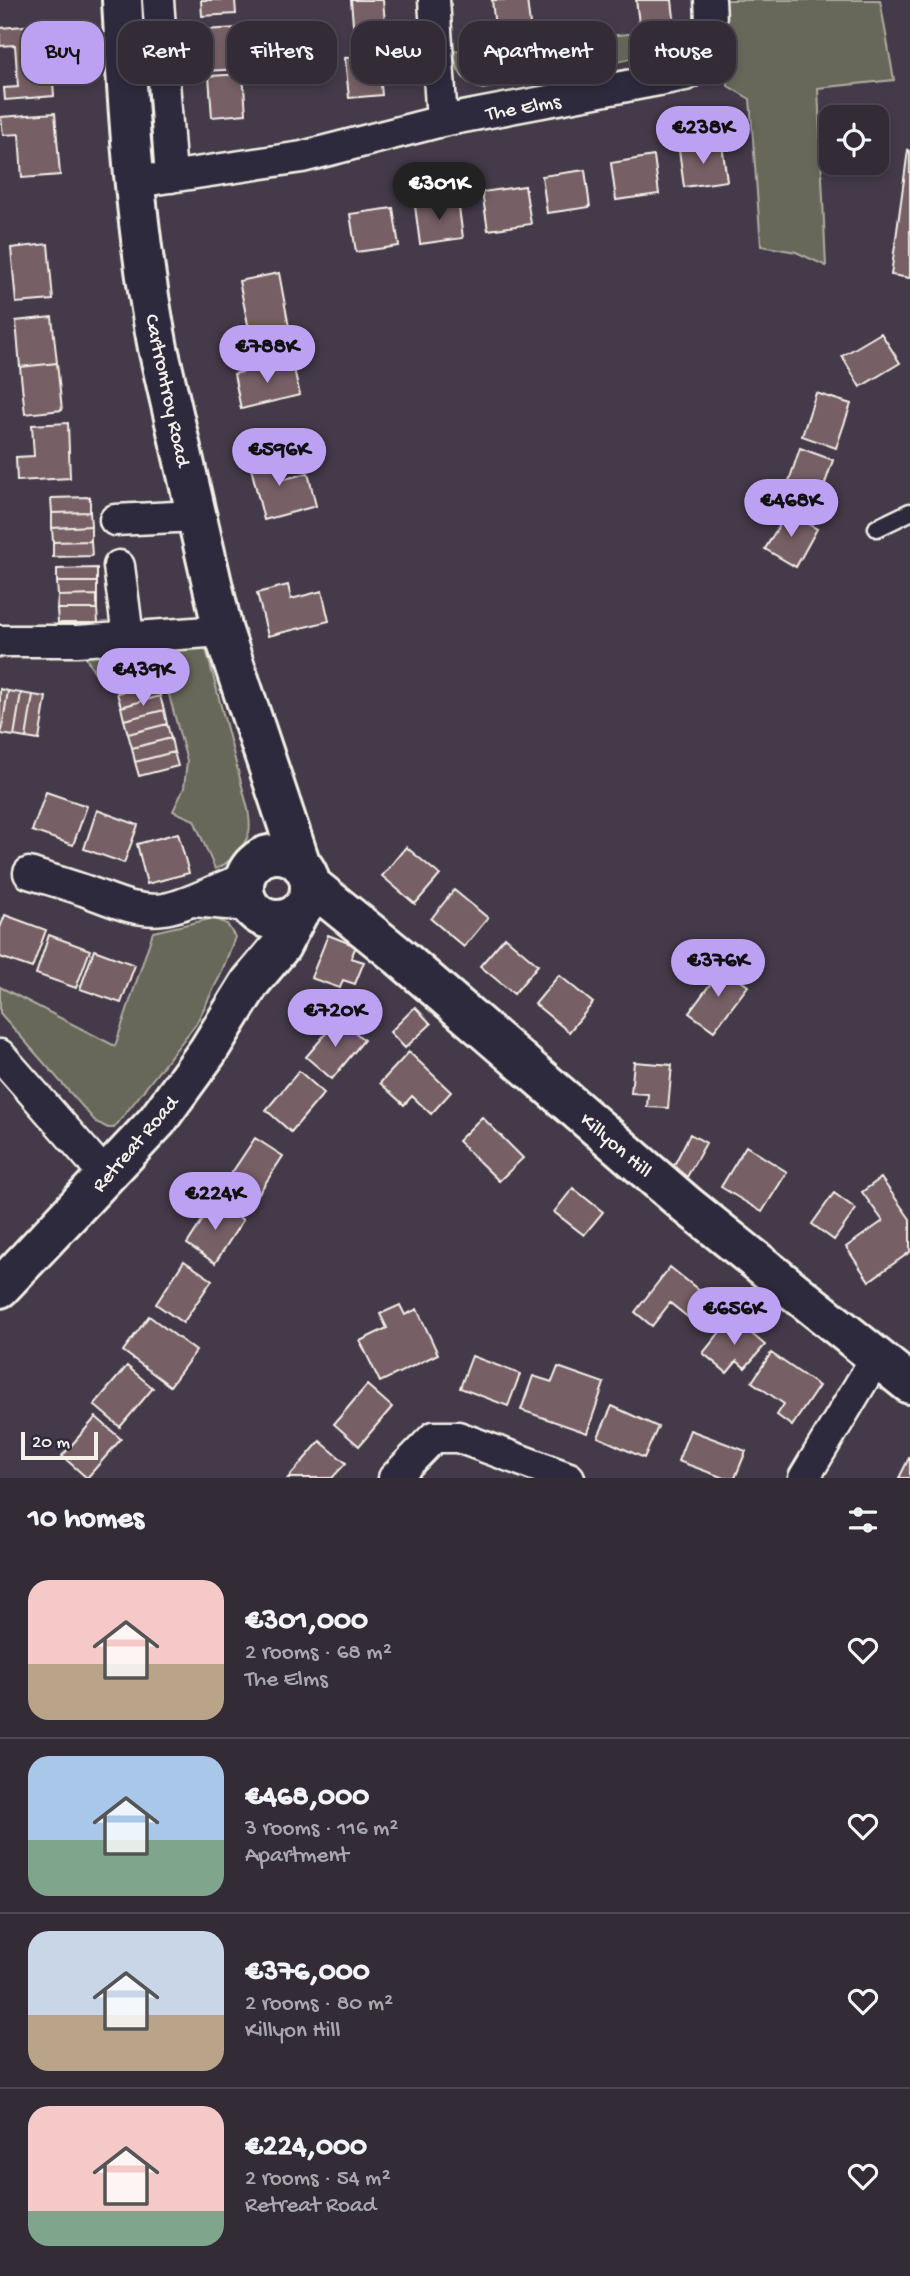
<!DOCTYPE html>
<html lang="en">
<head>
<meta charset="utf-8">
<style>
  body { margin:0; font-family:"Gochi Hand",sans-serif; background:#3b343f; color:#f1f3f6; height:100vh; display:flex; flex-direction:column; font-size:26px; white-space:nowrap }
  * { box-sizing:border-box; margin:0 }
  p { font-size:23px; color:#a9a7ad }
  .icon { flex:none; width:38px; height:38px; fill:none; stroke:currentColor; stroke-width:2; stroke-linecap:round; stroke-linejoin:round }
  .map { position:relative; height:1478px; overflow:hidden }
  .details { display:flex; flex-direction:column; background:#332c37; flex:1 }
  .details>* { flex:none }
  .top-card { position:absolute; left:21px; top:21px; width:868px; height:63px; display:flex; gap:14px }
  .tools { position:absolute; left:819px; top:105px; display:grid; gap:14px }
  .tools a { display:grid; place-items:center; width:70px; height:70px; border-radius:14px; background:#332c37; box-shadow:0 4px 10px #0003,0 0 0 2px #4e4852; font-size:35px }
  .scale { position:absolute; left:21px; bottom:18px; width:77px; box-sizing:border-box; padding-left:7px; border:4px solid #f4f1e8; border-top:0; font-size:19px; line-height:24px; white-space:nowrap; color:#f4f1e8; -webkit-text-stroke:5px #2f2a3d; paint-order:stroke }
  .price { position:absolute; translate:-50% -60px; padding:0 16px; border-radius:24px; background:#bca0f2; color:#111; font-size:23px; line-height:46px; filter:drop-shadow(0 2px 4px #0008) }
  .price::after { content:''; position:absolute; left:50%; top:42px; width:21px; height:16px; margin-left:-10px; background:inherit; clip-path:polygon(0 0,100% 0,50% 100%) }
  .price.active { background:#222; color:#fff }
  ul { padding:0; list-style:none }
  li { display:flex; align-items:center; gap:21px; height:175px; padding:0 28px }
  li+li { border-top:2px solid #4e4852 }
  li span { display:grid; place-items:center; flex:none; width:196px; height:140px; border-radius:21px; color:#555 }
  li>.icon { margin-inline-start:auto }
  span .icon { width:84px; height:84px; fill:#fffc; stroke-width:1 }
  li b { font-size:30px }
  h2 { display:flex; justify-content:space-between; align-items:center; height:84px; padding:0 28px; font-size:30px }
  .pill { padding:0 24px; border-radius:21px; background:#332c37; box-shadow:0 4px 10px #0003,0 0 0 2px #4e4852; font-size:24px; line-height:63px }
  .pill.active { background:#bca0f2; color:#111 }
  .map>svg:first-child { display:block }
</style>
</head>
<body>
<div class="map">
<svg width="910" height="1478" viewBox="0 0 910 1478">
  <rect width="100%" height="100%" fill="#443a49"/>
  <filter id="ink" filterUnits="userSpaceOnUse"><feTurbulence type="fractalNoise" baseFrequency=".0143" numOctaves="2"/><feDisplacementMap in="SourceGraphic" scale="14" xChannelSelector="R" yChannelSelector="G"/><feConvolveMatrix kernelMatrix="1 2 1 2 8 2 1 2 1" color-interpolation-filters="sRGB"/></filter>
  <g filter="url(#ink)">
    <!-- green -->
    <path fill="#68685a" stroke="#aeaca1" stroke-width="2" d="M724,0H880L894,80L818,88L826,266L796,252L761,246L750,99L728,86Z
      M689,28L691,41L687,44L613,63L483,89C464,85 455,70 454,51Z
      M205,645L248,809C249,816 251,826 249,832C246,846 228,865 215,869L194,820L173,811L184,788L187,761L160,662L99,679L83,653Z
      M214,918L227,924L235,937L220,976L196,1024L114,1128H108L96,1122L0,1013V987L115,1046L153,932Z"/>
    <!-- building -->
    <path fill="#765e65" stroke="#f4f1e8" stroke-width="2" d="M201,0H235L236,14L202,16Z
      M351,0H383L386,34L354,36Z
      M492,0H527L531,33L496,37Z
      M636,0H672L675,27L640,31Z
      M49,24L54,96L5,100L4,88L18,87L15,45L0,46V28Z
      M238,28L241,69L206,71L203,30Z
      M378,55L382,95L349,98L345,58Z
      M243,74L246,114L212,117L209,76Z
      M55,113L60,175L22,178L19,134L3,135L1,117Z
      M722,144L727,181L684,187L679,150Z
      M908,150L910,151V278L891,275Z
      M654,156L659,194L616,200L611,163Z
      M585,170L590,207L547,213L542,176Z
      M525,186L531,224L488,230L482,192Z
      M458,200L463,238L420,244L415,206Z
      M393,208L399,246L356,252L350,214Z
      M48,244L53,300L16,303L11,248Z
      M279,273L289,327L250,334L239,281Z
      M52,317L57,363L20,367L16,321Z
      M881,333L900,363L860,387L842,356Z
      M292,360L300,395L241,409L234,374Z
      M57,363L62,410L25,414L20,367Z
      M816,393L851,404L836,448L802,436Z
      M68,423L70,478L17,481L16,457L34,456L32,425Z
      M800,448L833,460L820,498L787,487Z
      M272,450L280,480L308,473L316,506L264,520L248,456Z
      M90,497V512L52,513L51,498Z
      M90,512L91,526L52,528V513Z
      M787,512L817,529L796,567L765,549Z
      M91,526V541L53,542L52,528Z
      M91,541L92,556L53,557V542Z
      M97,568V582H57V569Z
      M57,582H97V595L58,596Z
      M288,585L291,599L322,591L329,621L268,636L257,593Z
      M97,595V609H57L58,596Z
      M57,609H97L98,623H58Z
      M157,683L160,696L121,707L117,693Z
      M0,689L8,691L1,734H0Z
      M8,691L21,693L14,736L1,734Z
      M21,693L33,695L26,738L14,736Z
      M33,695L46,697L39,740L26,738Z
      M160,696L164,710L124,720L121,707Z
      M164,710L167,724L128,734L124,720Z
      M167,724L171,738L132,748L128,734Z
      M171,738L174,752L135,762L132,748Z
      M174,752L178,766L139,776L135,762Z
      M46,792L87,806L73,845L32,831Z
      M97,810L138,825L124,863L84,849Z
      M178,833L189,873L147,884L137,844Z
      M406,847L440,875L415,904L382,876Z
      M454,890L488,918L464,947L431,919Z
      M5,915L46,930L32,968L0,957V928Z
      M49,935L90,950L76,988L36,974Z
      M328,935L356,946L351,958L364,962L355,984L343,980L340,988L311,978Z
      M505,937L538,965L514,994L480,966Z
      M94,950L135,965L121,1003L80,989Z
      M722,968L748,986L714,1031L689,1013Z
      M559,975L593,1003L569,1032L535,1004Z
      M415,1007L431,1024L405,1048L390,1032Z
      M339,1018L364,1040L332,1079L306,1057Z
      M409,1052L451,1092L431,1114L412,1096L404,1105L380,1083Z
      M634,1062L672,1065L668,1108L647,1107L648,1094L631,1093Z
      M299,1071L324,1093L291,1132L266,1110Z
      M482,1117L523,1158L499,1181L458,1141Z
      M690,1134L706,1143L687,1177L672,1169Z
      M255,1138L283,1156L255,1199L227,1180Z
      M746,1146L787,1172L762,1212L721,1187Z
      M881,1178L910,1219V1252L869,1281L846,1247L883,1221L862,1192Z
      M573,1188L603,1212L584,1235L554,1212Z
      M834,1193L856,1209L834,1240L812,1224Z
      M215,1201L243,1220L215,1263L187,1244Z
      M184,1261L212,1280L183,1323L156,1304Z
      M670,1267L706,1296L689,1318L670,1303L652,1326L635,1312Z
      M400,1305L405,1315L417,1309L438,1354L380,1382L360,1341L387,1328L380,1314Z
      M149,1316L196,1351L170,1386L123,1351Z
      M732,1317L765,1345L745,1368L737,1361L727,1373L703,1353Z
      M771,1353L819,1386L792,1426L777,1415L784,1404L752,1382Z
      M472,1356L520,1374L508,1406L460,1388Z
      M127,1366L153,1388L120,1427L94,1405Z
      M558,1367L604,1383L587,1433L521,1410L533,1376L552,1382Z
      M367,1385L392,1407L359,1446L334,1424Z
      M612,1406L658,1427L644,1458L598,1437Z
      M96,1417L121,1439L87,1478L62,1456Z
      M690,1430L746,1451L735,1478H724L678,1461Z
      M320,1441L346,1463L332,1478H288Z
      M910,1456V1478H899Z"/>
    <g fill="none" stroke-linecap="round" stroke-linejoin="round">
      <!-- lane casing -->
      <g stroke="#f4f1e8" stroke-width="21">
        <path id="lane" d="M877,528L910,512"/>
      </g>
      <!-- street casing -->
      <g stroke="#f4f1e8" stroke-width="35">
        <path id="street" d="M158,0L171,177
          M442,121L685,75C713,61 712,28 710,0
          M136,182L302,157L442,121L434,0
          M115,520L196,516
          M119,566L128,637
          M0,641H77L223,631
          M29,873C48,879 67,884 86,891C111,900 136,913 164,909C193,904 217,887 245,879
          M194,901L249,906
          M0,1055L106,1176
          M394,1478L434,1437H458L569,1478
          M804,1478L876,1358"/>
      </g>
      <!-- secondary casing -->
      <g stroke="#f4f1e8" stroke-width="44">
        <path id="secondary" d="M122,0C128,116 136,234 158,348L223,631L301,865
          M244 887a33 33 0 1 1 66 0a33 33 0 1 1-66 0Z
          M310,884L400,957L688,1206L910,1384
          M0,1288L157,1121L208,1051L250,983L281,946L300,910"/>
      </g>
      <!-- lane -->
      <use href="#lane" stroke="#2f2a3d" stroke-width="16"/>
      <!-- street -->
      <use href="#street" stroke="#2f2a3d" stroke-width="30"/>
      <!-- secondary -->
      <use href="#secondary" stroke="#2f2a3d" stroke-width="38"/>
    </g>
  </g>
  <g text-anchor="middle" stroke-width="6" stroke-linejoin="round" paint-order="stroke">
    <!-- street labels -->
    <g font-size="21" fill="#f4f1e8" stroke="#2f2a3d">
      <text transform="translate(523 106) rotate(-10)" y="7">The Elms</text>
      <text transform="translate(169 390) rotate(78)" y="7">Cartrontroy Road</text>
      <text transform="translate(134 1143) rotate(-49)" y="7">Retreat Road</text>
      <text transform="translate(617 1144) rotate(41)" y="7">Killyon Hill</text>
    </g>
  </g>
</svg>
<div class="tools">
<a><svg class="icon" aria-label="locate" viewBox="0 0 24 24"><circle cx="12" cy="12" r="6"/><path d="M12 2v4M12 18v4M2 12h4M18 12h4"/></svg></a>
</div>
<div class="scale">20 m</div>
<b class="price" style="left:703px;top:166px">€238K</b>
<b class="price active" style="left:439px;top:222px">€301K</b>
<b class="price" style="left:267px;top:385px">€788K</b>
<b class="price" style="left:279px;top:488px">€596K</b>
<b class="price" style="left:791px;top:539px">€468K</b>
<b class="price" style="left:143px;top:708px">€439K</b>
<b class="price" style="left:718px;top:999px">€376K</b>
<b class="price" style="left:335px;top:1049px">€720K</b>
<b class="price" style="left:215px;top:1232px">€224K</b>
<b class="price" style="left:734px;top:1347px">€656K</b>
<div class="top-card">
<a class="pill active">Buy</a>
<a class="pill">Rent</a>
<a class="pill">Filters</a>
<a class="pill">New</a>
<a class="pill">Apartment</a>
<a class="pill">House</a>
</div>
</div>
<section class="details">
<h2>10 homes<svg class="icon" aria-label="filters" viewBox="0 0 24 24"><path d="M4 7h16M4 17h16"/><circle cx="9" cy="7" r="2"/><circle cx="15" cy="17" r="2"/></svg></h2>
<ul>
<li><span style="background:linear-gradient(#f6c9c9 60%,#b9a48a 0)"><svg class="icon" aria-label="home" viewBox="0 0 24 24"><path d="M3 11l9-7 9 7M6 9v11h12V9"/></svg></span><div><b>€301,000</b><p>2 rooms · 68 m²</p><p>The Elms</p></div><svg class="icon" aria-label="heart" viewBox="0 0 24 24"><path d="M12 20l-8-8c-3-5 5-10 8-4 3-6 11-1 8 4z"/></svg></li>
<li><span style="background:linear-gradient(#a9c7e8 60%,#7fa58c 0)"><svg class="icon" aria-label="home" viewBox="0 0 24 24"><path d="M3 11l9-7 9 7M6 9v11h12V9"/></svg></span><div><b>€468,000</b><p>3 rooms · 116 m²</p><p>Apartment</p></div><svg class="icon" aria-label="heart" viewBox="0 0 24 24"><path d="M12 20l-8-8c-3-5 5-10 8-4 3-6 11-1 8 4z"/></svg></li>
<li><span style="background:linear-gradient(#c9d6e8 60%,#b9a48a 0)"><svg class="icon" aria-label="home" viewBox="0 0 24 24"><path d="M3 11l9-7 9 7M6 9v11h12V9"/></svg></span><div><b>€376,000</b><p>2 rooms · 80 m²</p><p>Killyon Hill</p></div><svg class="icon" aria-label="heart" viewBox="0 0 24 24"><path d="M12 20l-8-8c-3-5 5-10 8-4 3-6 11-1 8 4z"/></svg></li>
<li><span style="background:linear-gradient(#f6c9c9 75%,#7fa58c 0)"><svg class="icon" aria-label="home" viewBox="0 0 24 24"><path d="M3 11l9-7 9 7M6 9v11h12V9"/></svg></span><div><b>€224,000</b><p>2 rooms · 54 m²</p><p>Retreat Road</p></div><svg class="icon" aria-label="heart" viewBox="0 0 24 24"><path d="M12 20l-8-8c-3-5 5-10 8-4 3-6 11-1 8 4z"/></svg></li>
</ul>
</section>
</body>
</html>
